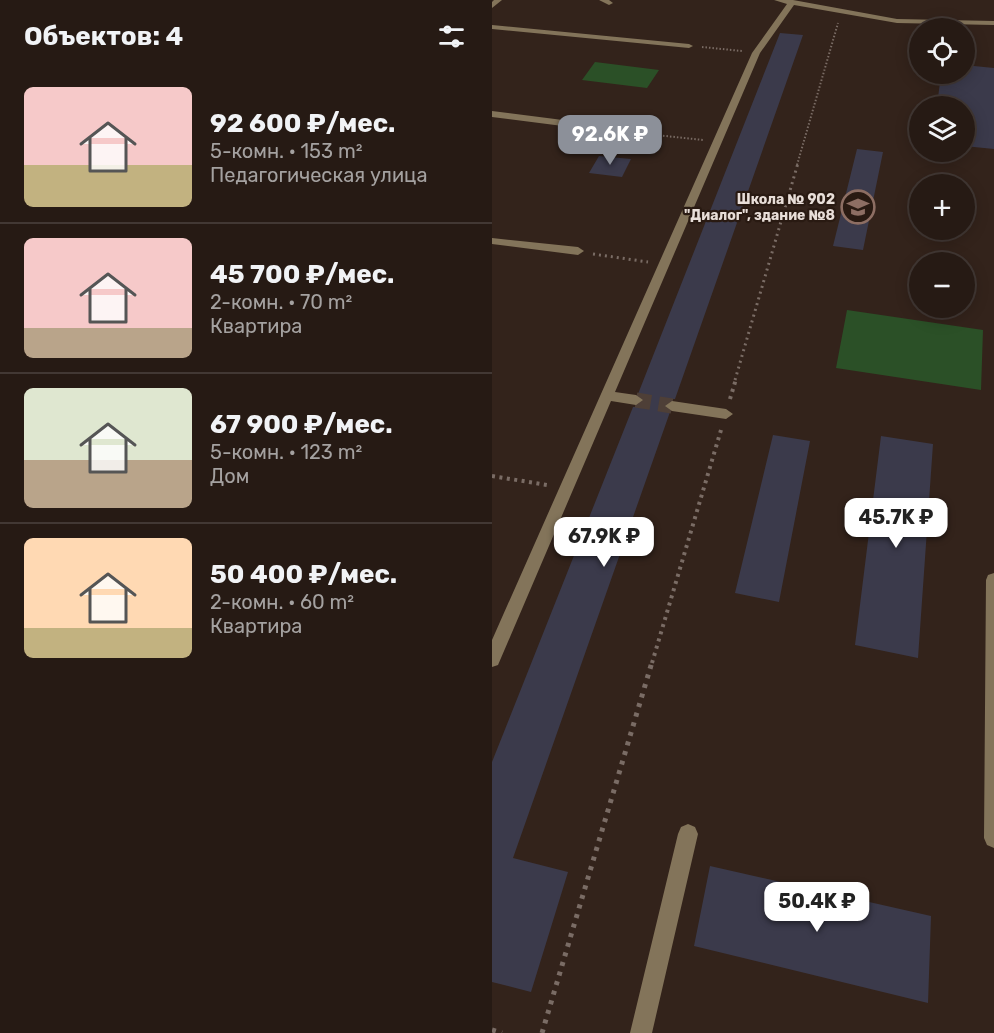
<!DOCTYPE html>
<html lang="ru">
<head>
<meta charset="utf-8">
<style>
  body { margin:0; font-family:Rubik,sans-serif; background:#2e231d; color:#f1f3f6; height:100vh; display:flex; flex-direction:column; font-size:22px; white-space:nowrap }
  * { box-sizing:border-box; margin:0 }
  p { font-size:20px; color:#a4a1a0 }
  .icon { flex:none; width:33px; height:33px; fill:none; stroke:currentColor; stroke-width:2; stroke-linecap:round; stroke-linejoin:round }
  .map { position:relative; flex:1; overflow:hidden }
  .details { display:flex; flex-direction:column; background:#261a14; width:492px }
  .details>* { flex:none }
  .controls { position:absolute; left:417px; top:18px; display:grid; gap:12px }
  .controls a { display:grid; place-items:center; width:66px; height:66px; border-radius:50%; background:#261a14; box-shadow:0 3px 15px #0003,0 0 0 2px #423834; font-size:30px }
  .price { position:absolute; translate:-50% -51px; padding:0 14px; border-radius:12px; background:#fff; color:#222; font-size:20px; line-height:39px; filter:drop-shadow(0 2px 3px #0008) }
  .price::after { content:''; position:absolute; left:50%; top:36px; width:18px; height:14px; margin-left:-9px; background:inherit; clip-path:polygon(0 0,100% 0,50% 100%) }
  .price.current { background:#8c9099; color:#fff }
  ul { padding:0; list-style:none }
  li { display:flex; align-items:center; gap:18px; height:150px; padding:0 24px }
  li+li { border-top:2px solid #423834 }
  li span { display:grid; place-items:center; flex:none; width:168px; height:120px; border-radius:9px; color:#555 }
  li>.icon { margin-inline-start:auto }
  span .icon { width:72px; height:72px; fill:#fffc; stroke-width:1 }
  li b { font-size:26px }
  h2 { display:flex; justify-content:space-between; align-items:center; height:72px; padding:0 24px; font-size:26px }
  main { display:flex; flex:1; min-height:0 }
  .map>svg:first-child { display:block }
</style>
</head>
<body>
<main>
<section class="details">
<h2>Объектов: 4<svg class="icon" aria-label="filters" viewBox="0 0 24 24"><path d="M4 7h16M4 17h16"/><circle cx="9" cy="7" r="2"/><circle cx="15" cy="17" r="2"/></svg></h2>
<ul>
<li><span style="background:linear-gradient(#f6c9c9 65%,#c2b280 0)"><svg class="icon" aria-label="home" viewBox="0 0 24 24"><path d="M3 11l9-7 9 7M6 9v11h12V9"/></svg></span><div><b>92 600 ₽/мес.</b><p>5-комн. · 153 m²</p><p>Педагогическая улица</p></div></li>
<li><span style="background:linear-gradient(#f6c9c9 75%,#b9a48a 0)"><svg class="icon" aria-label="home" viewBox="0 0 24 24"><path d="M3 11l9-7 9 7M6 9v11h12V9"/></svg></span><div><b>45 700 ₽/мес.</b><p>2-комн. · 70 m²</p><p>Квартира</p></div></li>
<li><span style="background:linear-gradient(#dfe7d0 60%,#b9a48a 0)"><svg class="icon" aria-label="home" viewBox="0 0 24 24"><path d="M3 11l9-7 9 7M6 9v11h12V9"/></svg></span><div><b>67 900 ₽/мес.</b><p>5-комн. · 123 m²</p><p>Дом</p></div></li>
<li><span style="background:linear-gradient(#ffd9b3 75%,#c2b280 0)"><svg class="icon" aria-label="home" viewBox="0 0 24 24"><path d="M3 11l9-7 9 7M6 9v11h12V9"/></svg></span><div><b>50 400 ₽/мес.</b><p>2-комн. · 60 m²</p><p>Квартира</p></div></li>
</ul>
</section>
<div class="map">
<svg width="502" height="1033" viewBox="0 0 502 1033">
  <rect width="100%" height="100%" fill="#33231b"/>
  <!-- green -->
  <path fill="#2b5027" d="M103,62L167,70L155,88L90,80Z
    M355,310L491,330L489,390L344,368Z"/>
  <!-- building -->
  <path fill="#3b3a4b" d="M288,33L311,35L183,399H179L171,406L178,412L21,858L76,872L39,992L0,982V762L141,407H145L153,400L146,394Z
    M472,65L502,68V149L472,146V106H445L449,74H472Z
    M365,149L391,152L371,250L341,246Z
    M107,156L139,159L130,177L97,173Z
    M281,435L318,441L287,602L243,593Z
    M389,436L441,444L426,658L363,645Z
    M218,866L439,916L436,1003L202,946Z"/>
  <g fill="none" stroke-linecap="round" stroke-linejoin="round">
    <!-- minor-tunnel -->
    <path stroke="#4e3f37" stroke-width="15" stroke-dasharray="15 8" stroke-linecap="butt" d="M144,400L180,406"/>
    <!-- path-far3 -->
    <path stroke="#7a6c65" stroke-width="2" stroke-dasharray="1.5 2" stroke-linecap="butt" d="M210,47L250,51
      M164,135L211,140
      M305,165L346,23"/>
    <!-- path-far2 -->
    <path stroke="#7a6c65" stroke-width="3" stroke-dasharray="2 4" stroke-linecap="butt" d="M101,254L156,262
      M243,380L306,163"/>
    <!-- path-far1 -->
    <path stroke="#7a6c65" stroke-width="4" stroke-dasharray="3 4.5" stroke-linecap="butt" d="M238,399L244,379
      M0,476L55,485
      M160,663L229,430"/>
    <!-- path -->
    <path stroke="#7a6c65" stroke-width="5" stroke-dasharray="4 6" stroke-linecap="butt" d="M0,1030L10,1033
      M50,1033L160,662"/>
    <!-- minor -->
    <path fill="#83745a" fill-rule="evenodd" d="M2,0H10L0,8V2Z
      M107,0H117L121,3L117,5Z
      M282,0H301L405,19L502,21V25L405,23L302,5L268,53L123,392L144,395L151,400L144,405L119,401L6,665L0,667V640L260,53L295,4Z
      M0,25L197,44L201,46L197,48L0,29Z
      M0,111L149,130L154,133L149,136L0,117Z
      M0,238L86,247L92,251L86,255L0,244Z
      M180,401L234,409L241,414L234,419L180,411L173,406Z
      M502,573V848L495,845L492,838L494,580L496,575Z
      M196,824L203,827L206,834L160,1033H138L186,834L189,827Z"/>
  </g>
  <!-- icons -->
  <defs>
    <g id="school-ring" transform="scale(1.725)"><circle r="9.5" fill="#291a12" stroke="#8d6e63" stroke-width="1.5"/><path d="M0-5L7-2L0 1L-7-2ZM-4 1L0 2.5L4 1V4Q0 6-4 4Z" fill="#8d6e63"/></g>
  </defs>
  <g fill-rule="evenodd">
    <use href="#school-ring" x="366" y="207"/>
  </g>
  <g text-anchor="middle" stroke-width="4.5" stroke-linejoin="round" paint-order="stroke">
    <!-- far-poi labels -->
    <g font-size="14" font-weight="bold" fill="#e8ded8" stroke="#291a12" text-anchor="end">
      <text x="343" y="204">Школа № 902<tspan x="343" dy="16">"Диалог", здание №8</tspan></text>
    </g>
  </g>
</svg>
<div class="controls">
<a><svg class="icon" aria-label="locate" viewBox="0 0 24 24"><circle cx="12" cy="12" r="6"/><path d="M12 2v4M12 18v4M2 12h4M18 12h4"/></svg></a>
<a><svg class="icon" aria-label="layers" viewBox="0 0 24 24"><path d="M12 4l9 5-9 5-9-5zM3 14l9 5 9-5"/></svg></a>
<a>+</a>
<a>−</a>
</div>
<b class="price current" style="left:118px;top:166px">92.6K ₽</b>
<b class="price" style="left:404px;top:549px">45.7K ₽</b>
<b class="price" style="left:112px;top:568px">67.9K ₽</b>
<b class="price" style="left:325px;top:933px">50.4K ₽</b>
</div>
</main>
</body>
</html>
